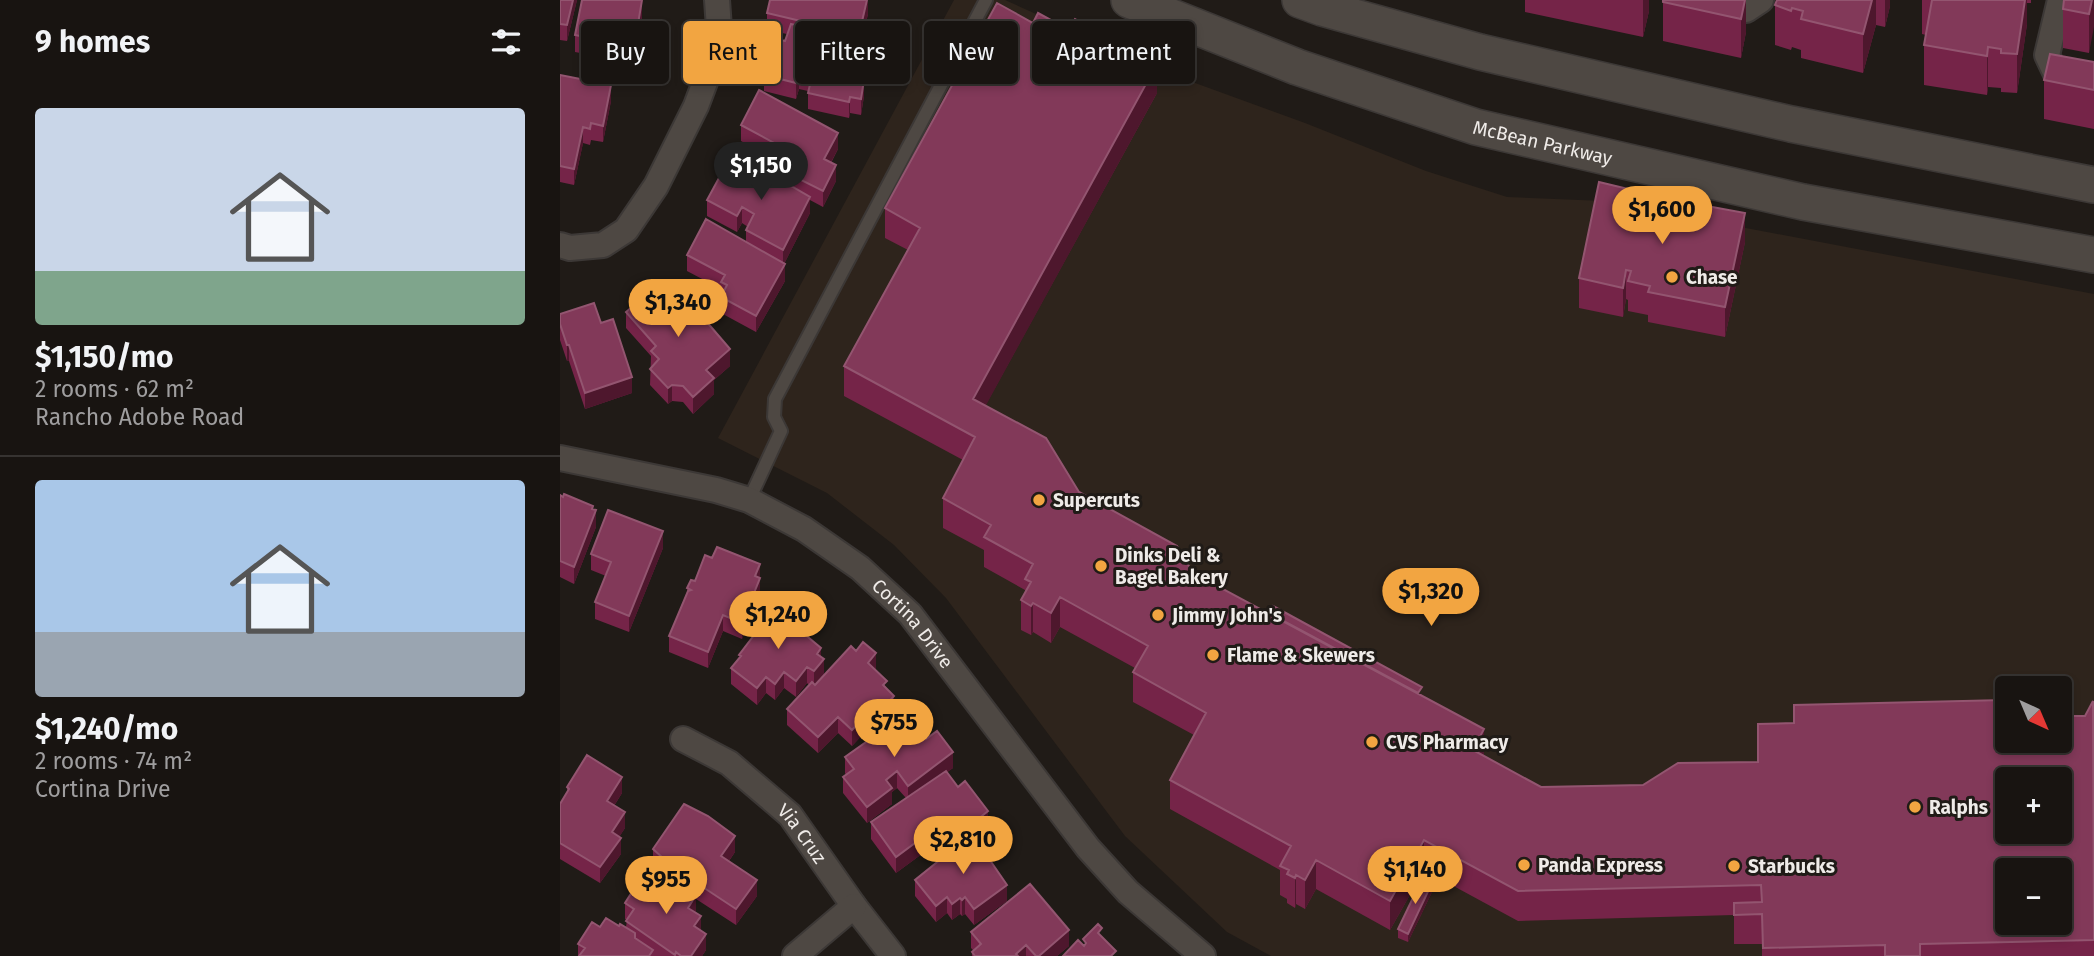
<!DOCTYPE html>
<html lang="en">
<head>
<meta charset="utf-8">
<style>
  body { margin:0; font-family:"Fira Sans",sans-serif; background:#211d1a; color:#f1f3f6; height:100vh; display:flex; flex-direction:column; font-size:26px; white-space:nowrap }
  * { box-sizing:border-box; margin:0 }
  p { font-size:23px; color:#9f9e9f }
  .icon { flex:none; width:38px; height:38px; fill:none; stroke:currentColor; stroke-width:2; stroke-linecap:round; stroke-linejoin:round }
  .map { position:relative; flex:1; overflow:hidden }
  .panel { display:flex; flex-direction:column; background:#181411; width:560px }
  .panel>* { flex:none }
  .top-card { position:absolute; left:21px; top:21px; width:665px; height:63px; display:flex; gap:14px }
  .needle { width:46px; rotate:136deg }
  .buttons { position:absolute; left:1435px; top:676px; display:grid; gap:14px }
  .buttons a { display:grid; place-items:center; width:77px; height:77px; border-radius:7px; background:#181411; box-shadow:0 4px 10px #0003,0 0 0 2px #363331; font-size:35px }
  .price { position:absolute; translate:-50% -60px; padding:0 16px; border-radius:24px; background:#f2a541; color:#111; font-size:23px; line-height:46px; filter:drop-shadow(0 2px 4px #0008) }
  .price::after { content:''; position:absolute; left:50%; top:42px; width:21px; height:16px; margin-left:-10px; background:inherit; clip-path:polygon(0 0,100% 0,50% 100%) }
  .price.active { background:#222; color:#fff }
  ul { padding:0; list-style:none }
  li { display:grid; align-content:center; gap:14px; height:371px; padding:0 35px }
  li+li { border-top:2px solid #363331 }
  li span { display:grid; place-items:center; height:217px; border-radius:7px; color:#555 }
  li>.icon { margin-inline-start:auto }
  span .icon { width:126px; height:126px; fill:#fffc; stroke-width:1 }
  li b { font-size:30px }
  h2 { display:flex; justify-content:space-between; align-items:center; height:84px; padding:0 35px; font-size:30px }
  .chip { padding:0 24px; border-radius:7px; background:#181411; box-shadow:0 4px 10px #0003,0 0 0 2px #363331; font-size:24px; line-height:63px }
  .chip.active { background:#f2a541; color:#111 }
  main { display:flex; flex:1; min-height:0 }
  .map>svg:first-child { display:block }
</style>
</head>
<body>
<main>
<section class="panel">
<h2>9 homes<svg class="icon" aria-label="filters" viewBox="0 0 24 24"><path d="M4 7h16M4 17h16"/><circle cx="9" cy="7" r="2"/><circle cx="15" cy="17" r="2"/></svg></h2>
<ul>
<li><span style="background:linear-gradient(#c9d6e8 75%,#7fa58c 0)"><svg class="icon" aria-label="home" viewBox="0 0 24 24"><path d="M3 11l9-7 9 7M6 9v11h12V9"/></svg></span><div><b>$1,150/mo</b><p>2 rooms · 62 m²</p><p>Rancho Adobe Road</p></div></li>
<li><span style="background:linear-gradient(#a9c7e8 70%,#9aa5b1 0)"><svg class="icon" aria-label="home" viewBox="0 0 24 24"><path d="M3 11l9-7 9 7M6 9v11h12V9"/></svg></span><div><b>$1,240/mo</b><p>2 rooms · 74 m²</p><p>Cortina Drive</p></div></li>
</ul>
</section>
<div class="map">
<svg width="1534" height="956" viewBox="0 0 1534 956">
  <rect width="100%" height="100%" fill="#201b17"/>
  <!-- built -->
  <path fill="#2e241c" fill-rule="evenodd" d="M394,0H445L605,72L745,123L866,171L947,197L1044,201L1534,294V956H711L667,932L565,836L386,598L334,545L267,493L158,438ZM1447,688H1500V740H1447ZM1447,779H1500V831H1447ZM1447,870H1500V922H1447Z"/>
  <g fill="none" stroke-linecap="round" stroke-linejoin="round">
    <!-- lane casing -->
    <g stroke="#3c3836" stroke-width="16">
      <path id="lane" d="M189,500L221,431L214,417L215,399L426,0"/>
    </g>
    <!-- street casing -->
    <g stroke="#3c3836" stroke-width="28">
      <g id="street">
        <path d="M1142,0L1186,10L1201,0"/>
        <path d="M1500,0L1487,55L1496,74L1534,82"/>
        <path d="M0,245L10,248L43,245L66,230L96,186L136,106L160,42L157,0"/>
        <path id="s1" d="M0,458L156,490L189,500L244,529L300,568L350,614L528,848L568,892L643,956"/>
        <path id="s2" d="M123,739L169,763L230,815L294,906L333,956"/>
        <path d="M235,956L294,906"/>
      </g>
    </g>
    <!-- secondary casing -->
    <g stroke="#3c3836" stroke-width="38">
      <g id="secondary">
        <path id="s3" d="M569,0L737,67L916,127L1243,202L1534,255"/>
        <path d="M740,0L762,8L920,52L1231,124L1534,185"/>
      </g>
    </g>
    <!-- lane -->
    <use href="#lane" stroke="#4e4843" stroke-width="12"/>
    <!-- street -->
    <use href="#street" stroke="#4e4843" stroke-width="24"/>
    <!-- secondary -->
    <use href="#secondary" stroke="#4e4843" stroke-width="35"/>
  </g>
  <!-- wall -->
  <path fill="#752448" d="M0,0H17L7,41L0,40Z
    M965,0H1089V11L1083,37L965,12Z
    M1186,0V32L1181,58L1103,41V2Z
    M1217,0H1330V6L1325,27L1316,25L1303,73L1241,58V50L1232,47L1231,50L1215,45V5Z
    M1362,0H1471V3H1467V24L1457,93L1441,92V88L1428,87L1427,95L1364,85V45L1366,35L1362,34Z
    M1534,0L1529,53L1503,48V9Z
    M207,13L308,14L301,44L302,60L298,77L304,96L301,115L290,113L289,118L248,109V91L239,89L236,99L204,91V75L225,41L227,34L207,30Z
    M82,16L81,25L92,43L88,64L74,61L73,63L15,52V35Z
    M1534,62V129L1484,119V80Z
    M0,75L51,101L43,142L31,140L30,145L23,143L14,185L0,182Z
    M597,93L425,406L519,492L633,573L862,695L924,756L981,787L1083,785L1198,762V724L1525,716L1534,702V956H1202V944H1174V915L958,921L864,870L830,930L756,889L745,909L736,904L735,908L727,903V899L720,895V870L610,809V780L634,735L573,702V672L575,668L500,627L491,643L473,632L471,635L461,630V600L465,593V590L424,567V550L383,528V498L403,460L284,396V366L348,250L325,238V208Z
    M181,125L278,149L271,163L276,181L263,207L250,200V213L224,264L225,281L196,332L161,313V289L127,271V255L186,242V230L188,227L182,223L177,232L147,216V200L175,173L213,176L214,159L181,141Z
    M1089,210L1185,242L1165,337L1088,322V315L1068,311V300L1066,299L1063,317L1019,308V278Z
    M66,312L170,366L154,380V394L133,414L123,402L112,401L108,404L90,385L91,356L66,328Z
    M0,314L41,323L72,393L25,409L9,361H7L0,340Z
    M0,495L33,509L36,527L14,584L0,577Z
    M103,548L69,632L35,619V602L46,576L31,570V554Z
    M200,578V594L182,639L163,631L148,668L109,652V636L127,592V588L135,581Z
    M223,616L244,633L261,657L264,675L316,670L327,689L334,712L312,736L306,731L292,746L278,733L258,753L227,725V709L249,685L247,683L236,697L224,688L215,700L206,693L197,705L171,684V668L179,659V655Z
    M366,739L393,768L387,772L428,828L415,838L447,901L414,925L405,914L402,916L400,914L392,920L387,913L376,922L355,896V880L379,860L370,848L336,873L311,839V822L346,798L337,788L332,792V804L307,823L283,793V777L286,775L285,773V757Z
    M7,787L62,793L54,806L65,828L59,837L61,854L40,883L0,859V804L7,792Z
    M93,849L175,852L169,861L197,896L176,925L136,899L135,913L146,950L142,956H18V944L40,927L59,926L66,927L67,920L65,919V903L87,890L102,874L93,865Z
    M872,892L848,942L838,938V929Z
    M411,932L509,946L497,956H412V952L414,951L411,948Z"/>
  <!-- shaded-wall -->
  <path fill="#4e172d" d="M13,0H17L7,41V25Z
    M82,0V16L78,40V24Z
    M308,0V14L300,46V30Z
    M1083,0H1089V11L1083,37Z
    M1185,0H1186V32L1181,58V19Z
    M1312,0H1316V25L1303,73V34Z
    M1325,0H1330V6L1325,27Z
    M1465,0H1467V24L1457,93V54Z
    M1532,0H1534V27L1529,53V14Z
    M92,27V43L88,64V48Z
    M302,44V60L295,91V75Z
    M1428,47V87L1427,95V56Z
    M597,64V93L413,429V399Z
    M239,73V89L236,99V83Z
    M304,80V96L301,115V99Z
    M51,85V101L43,142V126Z
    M290,97V113L289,118V102Z
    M23,127V143L14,185V169Z
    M278,133V149L264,175V159Z
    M276,165V181L263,207V191Z
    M1089,194V224L1086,210Z
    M250,197V213L223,266V250Z
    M182,207V223L177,232V216Z
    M1185,213V242L1165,337V307Z
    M225,264V281L196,332V316Z
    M1066,270V299L1063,317V288Z
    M7,345H9V361H7Z
    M170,349V366L154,380V394L133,414V397L146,370Z
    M72,377V393L25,409V393Z
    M112,385V401L108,404V388Z
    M33,506V519L36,510V527L14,584V567Z
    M103,531V548L69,632V616Z
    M200,564V594L182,639V623L195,576Z
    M500,597V627L491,643V613Z
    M473,603V632L471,635V606Z
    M163,615V631L148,668V652Z
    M244,617V633L236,643V627Z
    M261,648V662L264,659V675L254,687V671L257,654Z
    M316,653V670L308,679V663Z
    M247,667V683L236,697V681Z
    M224,672V688L215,700V684Z
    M206,677V693L197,705V688Z
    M334,696V712L312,736V720Z
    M306,715V731L292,746V730Z
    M278,717V733L258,753V737Z
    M924,729V758L913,750Z
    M393,752V768L348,802V786Z
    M337,771V788L332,792V804L307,823V807L326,780Z
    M62,777V793L47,817V801Z
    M428,811V828L382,864V848Z
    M65,812V828L52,848V832Z
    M370,832V848L336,873V857Z
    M175,836V852L161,872V856Z
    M61,838V854L40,883V867Z
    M864,840V870L830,930V901Z
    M756,860V889L745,909V880Z
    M736,875V904L735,908V878Z
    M197,880V896L176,925V909Z
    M872,883V892L848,942V934Z
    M447,885V901L414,925V909Z
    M136,895V911L128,924V908Z
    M387,897V913L376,922V906Z
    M405,897V914L402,916V900Z
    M400,898V914L392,920V904Z
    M141,916V932L134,926Z
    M509,930V946L497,956H479Z
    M146,934V950L142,956H131Z
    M466,945V956H456V954Z"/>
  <!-- building -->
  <path fill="#823959" stroke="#935570" stroke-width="2" fill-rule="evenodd" d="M0,0H13L7,25L0,24Z
    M22,0H82L78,24L92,27L88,48L74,45L73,47L15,35Z
    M210,0H307L300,30L288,27L287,32L207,13Z
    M1103,0H1185L1181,19L1103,2Z
    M1217,0H1312L1303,34L1241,19L1243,11L1232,8L1231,11L1215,5Z
    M1372,0H1465L1457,54L1441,53V49L1428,47L1427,56L1364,45Z
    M1504,0H1532L1529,14L1503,9Z
    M437,3L473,23L478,13L509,30L515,19L597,64L413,399L486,438L519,492L617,546L633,573L924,729L913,750L981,787L1083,785L1118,763L1198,762V724L1234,723V705L1444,700V718H1447V740H1500V716H1525L1533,701L1534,940L1360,944V956H1325V945L1203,948L1202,914L1174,915V903L1202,902L1201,885L958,891L864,840L830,901L756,860L745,880L736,875L735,878L727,874L729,870L720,866L731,846L610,780L646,713L573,672L588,646L500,597L491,613L473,603L471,606L461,600L471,582L465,579L473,564L424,537L431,525L383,498L415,437L284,366L360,228L325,208ZM1447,779H1500V831H1447ZM1447,870H1500V922H1447Z
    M231,24L244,27V31L302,44L295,75L304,80L301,99L290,97L289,102L248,93L252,76L239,73L236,83L204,75L213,38L225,41Z
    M1490,54L1534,62V90L1484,80Z
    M0,75L51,85L43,126L31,123L30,129L23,127L14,169L0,166Z
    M199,90L278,133L264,159L276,165L263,191L213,166L215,156L217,157L220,154L214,151L218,145L181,125Z
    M183,158L250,197L223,250L186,230L194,214L182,207L177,216L147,200L165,167L175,173Z
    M1039,182L1089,194L1086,210L1111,215L1114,200L1185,213L1165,307L1088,292L1090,286L1068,281L1071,271L1066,270L1063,288L1019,278Z
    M146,219L225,264L196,316L161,297L167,285L161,282L165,275L127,255Z
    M115,285L170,349L146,370L154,378L133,397L123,386L112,385L108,388L90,369L99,359L91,351L96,346L66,312L95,287L103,296Z
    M34,303L41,323L53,319L72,377L25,393L9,345H7L0,324V314Z
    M4,494L33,506L32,509L36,510L14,567L0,561V495L3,497Z
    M48,510L103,531L69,616L35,602L51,562L31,554Z
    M157,547L200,564L195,576L200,578L182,623L163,615L148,652L109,636L128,591L131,590L127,588L131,580L135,581L145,555L152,558Z
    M230,606L244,617L236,627L261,648L257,654L264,659L254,671L247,667L236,681L224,672L215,684L206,677L197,688L171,668L181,656L179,655L214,609L223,616Z
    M713,606L862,687L858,693L709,613Z
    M303,642L316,653L308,663L327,681L323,685L334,696L312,720L306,715L292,730L278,717L258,737L227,709L252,682L255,685L291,646L296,651Z
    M347,713L366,739L377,731L393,752L348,786L337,771L326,780L332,788L307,807L283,777L294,769L285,757Z
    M27,755L62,777L47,801L65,812L52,832L61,838L40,867L0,843V804L9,789L7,787Z
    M386,771L398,787L405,781L428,811L382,848L370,832L336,857L311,822Z
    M124,804L148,816L175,836L161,856L197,880L176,909L114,868L93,849Z
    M412,834L447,885L414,909L405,897L402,900L400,898L392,904L387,897L376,906L355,880Z
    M103,873L136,895L128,908L141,916L134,926L146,934L131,956H121L116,952L115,955L66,921L74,909L65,903L77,884L87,890Z
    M862,879L872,883L848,934L838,929Z
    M470,884L509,930L479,956H476L466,945L456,954L458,956H415L412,952L421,944L411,932Z
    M46,918L59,926L60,924L75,933V938L93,950L89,956H19L25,948L18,944L32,922L40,927Z
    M538,924L542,928L538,933L556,951L551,956H503L518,940L524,946L526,943L523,939Z"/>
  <!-- markers -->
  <g fill="#f2a541" stroke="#201b17" stroke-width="2.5">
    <circle cx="1112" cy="277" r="7"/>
    <circle cx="479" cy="500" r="7"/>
    <circle cx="541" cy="566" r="7"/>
    <circle cx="598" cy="615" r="7"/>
    <circle cx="653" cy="655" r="7"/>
    <circle cx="812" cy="742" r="7"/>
    <circle cx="1355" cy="807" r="7"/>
    <circle cx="964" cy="865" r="7"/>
    <circle cx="1174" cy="866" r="7"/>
  </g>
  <g text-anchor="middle" stroke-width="6" stroke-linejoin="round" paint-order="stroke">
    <!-- street labels -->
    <g font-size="19" fill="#efebe8" stroke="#201b17">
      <text dy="7" stroke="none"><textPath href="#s3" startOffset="438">McBean Parkway</textPath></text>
      <text dy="7" stroke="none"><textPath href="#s1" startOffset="401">Cortina Drive</textPath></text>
      <text dy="7" stroke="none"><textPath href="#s2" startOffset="154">Via Cruz</textPath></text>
    </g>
    <!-- poi labels -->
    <g font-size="19" font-weight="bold" fill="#efebe8" stroke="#201b17" text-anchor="start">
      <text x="1126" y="284">Chase</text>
      <text x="493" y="507">Supercuts</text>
      <text x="555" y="562">Dinks Deli &amp;<tspan x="555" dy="22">Bagel Bakery</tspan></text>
      <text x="612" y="622">Jimmy John's</text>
      <text x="667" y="662">Flame &amp; Skewers</text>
      <text x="826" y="749">CVS Pharmacy</text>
      <text x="1369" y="814">Ralphs</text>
      <text x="978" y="872">Panda Express</text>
      <text x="1188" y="873">Starbucks</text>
    </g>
  </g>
</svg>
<div class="buttons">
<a><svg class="needle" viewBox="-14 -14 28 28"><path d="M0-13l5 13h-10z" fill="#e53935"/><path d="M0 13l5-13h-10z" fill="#9f9e9f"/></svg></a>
<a>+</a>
<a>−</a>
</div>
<b class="price active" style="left:201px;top:202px">$1,150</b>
<b class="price" style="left:1102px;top:246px">$1,600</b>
<b class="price" style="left:118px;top:339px">$1,340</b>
<b class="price" style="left:871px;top:628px">$1,320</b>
<b class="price" style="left:218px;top:651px">$1,240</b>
<b class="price" style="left:334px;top:759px">$755</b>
<b class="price" style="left:403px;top:876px">$2,810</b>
<b class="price" style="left:855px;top:906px">$1,140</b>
<b class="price" style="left:106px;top:916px">$955</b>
<div class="top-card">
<a class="chip">Buy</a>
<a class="chip active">Rent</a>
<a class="chip">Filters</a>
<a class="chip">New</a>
<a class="chip">Apartment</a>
</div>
</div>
</main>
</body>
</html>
